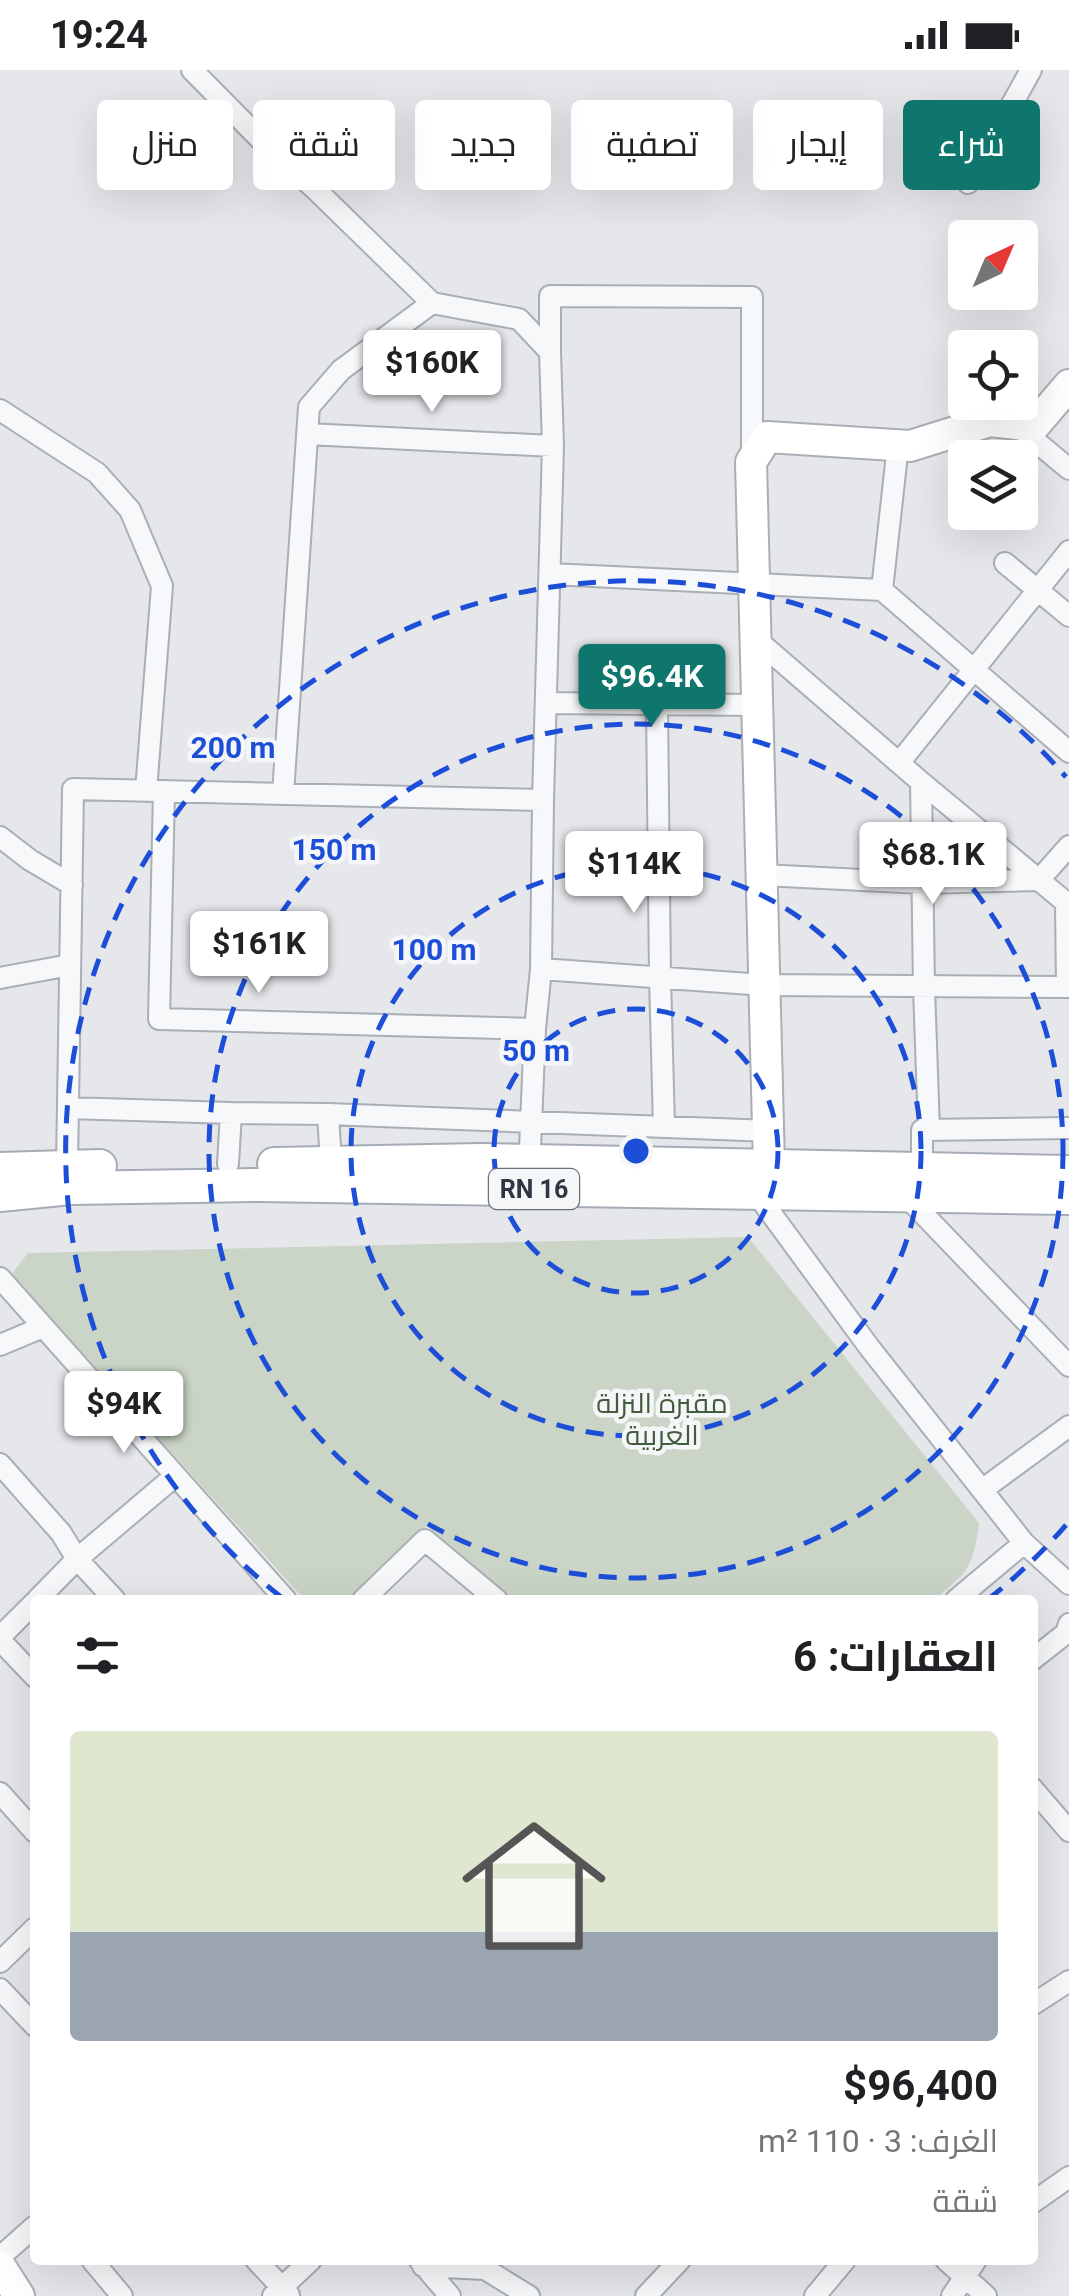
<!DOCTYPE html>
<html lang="ar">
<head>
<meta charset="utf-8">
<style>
  body { margin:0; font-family:Roboto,Cairo,sans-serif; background:#f2f2f2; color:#202124; direction:rtl; height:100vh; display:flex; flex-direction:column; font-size:38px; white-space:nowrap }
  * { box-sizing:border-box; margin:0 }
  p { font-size:32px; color:#757577 }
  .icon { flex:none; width:55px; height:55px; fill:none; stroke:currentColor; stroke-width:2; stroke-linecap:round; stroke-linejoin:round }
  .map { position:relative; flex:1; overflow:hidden; direction:ltr }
  .side { position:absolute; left:30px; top:1525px; width:1008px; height:670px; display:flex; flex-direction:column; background:#fff; border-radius:10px; box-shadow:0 10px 40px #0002; direction:rtl }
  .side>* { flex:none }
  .guide { position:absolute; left:30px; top:30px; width:1010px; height:90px; direction:rtl; display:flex; gap:20px }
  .needle { width:65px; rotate:44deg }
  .fabs { position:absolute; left:948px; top:150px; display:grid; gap:20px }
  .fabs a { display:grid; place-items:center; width:90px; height:90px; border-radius:10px; background:#fff; box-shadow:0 10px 40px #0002; font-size:50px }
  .price { position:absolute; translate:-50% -85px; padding:0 22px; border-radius:10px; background:#fff; color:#222; font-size:32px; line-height:65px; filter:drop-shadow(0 2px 5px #0008) }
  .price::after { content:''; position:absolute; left:50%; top:60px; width:30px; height:22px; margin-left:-15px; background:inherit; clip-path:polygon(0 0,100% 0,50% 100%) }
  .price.selected { background:#0f766e; color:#fff }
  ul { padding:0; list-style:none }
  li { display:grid; align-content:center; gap:20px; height:530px; padding:0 40px }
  li span { display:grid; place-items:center; height:310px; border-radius:10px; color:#555 }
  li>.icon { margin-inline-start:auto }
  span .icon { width:180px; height:180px; fill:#fffc; stroke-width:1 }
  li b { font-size:42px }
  h2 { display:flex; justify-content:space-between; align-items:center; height:120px; padding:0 40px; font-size:42px }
  .tag { padding:0 35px; border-radius:10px; background:#fff; box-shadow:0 10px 40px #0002; font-size:35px; line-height:90px }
  .tag.selected { background:#0f766e; color:#fff }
  .status { display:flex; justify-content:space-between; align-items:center; height:70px; padding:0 50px; background:#fff; direction:ltr }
  .status svg { height:28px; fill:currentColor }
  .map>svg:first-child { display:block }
</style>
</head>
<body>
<div class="status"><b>19:24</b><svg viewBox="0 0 49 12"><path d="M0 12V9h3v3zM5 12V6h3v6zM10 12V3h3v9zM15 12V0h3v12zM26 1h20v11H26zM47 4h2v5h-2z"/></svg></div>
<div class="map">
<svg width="1069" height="2226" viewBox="0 0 1069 2226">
  <rect width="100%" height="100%" fill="#e5e7eb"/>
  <!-- green -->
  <path fill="#cad4c7" d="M748,1167L979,1453C973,1499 968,1501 934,1530H510L427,1456L350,1530H305L11,1205L28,1183Z"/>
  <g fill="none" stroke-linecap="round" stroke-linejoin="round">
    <!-- street casing -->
    <g stroke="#aaaeb5" stroke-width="24">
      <path id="street" d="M192,0L269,78L314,118L432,233L519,249L550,282L553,376L543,730L541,899L535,959L529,1102
        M968,113L1031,0
        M550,282V226L752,227V390
        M0,340L97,403L130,440L162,516L146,721
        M1016,355L1069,399
        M307,364L553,376
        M1005,493L1069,546
        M550,504L882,520L1069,682
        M882,520L898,375
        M757,570L921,712L1069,835
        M546,633L758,635
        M657,635L660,907L664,1057
        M899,693L1069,481
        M921,712L924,918L929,1060
        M164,721L159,949L535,959
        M283,724L309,337L341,300L432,233
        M0,767L30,790L72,815
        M762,805L922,813L1039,810L1069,776
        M1066,833L1067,917
        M541,899L765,915L1069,917
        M0,908L70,895
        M68,1038L231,1043L328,1044L768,1061
        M328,1044L331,1093
        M228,1094L231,1043
        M67,1097L73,719L543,730
        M922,1099V1060L1069,1058
        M756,1123L869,1277L1024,1473L1069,1514
        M905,1125L1069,1296
        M0,1208L286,1530
        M0,1275L43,1257
        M0,1394L61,1463L77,1489L115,1530
        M982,1420L1069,1356
        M37,1530L77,1489L175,1406
        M363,1530L425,1470L497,1530
        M956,1530L1024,1473
        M0,1567L35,1532
        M0,1570L35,1607
        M1032,1590L1066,1563L1069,1554
        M1032,1718L1069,1761
        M0,1723L35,1762
        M0,1892L35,1858
        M0,1919L35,1956
        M1032,1935L1069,1911
        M1032,2133L1069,2107
        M0,2187L35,2156
        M92,2190L122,2226
        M256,2190L289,2225
        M946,2190L986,2226
        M420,2191L450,2226
        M423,2196L485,2199L529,2226
        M273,2226L311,2190
        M646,2226L680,2190
        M815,2226L845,2190
        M952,2226L976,2190"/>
    </g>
    <!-- secondary casing -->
    <g stroke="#aaaeb5" stroke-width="34">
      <path id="secondary" d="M769,1096L751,392L767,367L910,376L990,351L1034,356L1069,315
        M0,2196L19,2226"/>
    </g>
    <!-- primary casing -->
    <g stroke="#a5acb5" stroke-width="36">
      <path id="primary" d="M274,1094L481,1090L1069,1102
        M0,1099L100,1096
        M0,1125L71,1118L260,1115L1069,1128"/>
    </g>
    <!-- street -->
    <use href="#street" stroke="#f7f8fa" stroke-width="20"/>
    <!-- secondary -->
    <use href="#secondary" stroke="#fff" stroke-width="30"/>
    <!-- primary -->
    <use href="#primary" stroke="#fff" stroke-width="32"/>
  </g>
  <!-- distance rings -->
  <g fill="none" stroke="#1d4ed8" stroke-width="5" stroke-dasharray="18 12">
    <circle cx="636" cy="1081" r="142"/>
    <circle cx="636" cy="1081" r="285"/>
    <circle cx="636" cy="1081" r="427"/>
    <path d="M1066 1455A570 570 0 0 1 991 1527M281 1527A570 570 0 1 1 1066 707"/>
  </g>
  <g text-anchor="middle" stroke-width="9" stroke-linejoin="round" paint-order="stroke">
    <!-- shield labels -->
    <rect fill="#f4f6f8" stroke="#697079" stroke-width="2.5" x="489" y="1099" width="90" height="40" rx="8"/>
    <g font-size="25" font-weight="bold" fill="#2e3642">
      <text x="534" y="1128">RN 16</text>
    </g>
    <!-- park labels -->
    <g font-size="28" fill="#435c3c" stroke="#f4f6f8">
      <text x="662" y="1343">مقبرة النزلة<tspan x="662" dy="32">الغربية</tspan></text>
    </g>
  </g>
  <circle cx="636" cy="1081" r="15" fill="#1d4ed8" stroke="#f4f6f8" stroke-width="5"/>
  <g font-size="30" text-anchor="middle" font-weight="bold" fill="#1d4ed8" stroke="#f4f6f8" stroke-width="9" stroke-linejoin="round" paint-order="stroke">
    <text x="233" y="688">200 m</text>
    <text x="334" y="790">150 m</text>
    <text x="434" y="890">100 m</text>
    <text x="536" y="991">50 m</text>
  </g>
</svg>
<div class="fabs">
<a><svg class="needle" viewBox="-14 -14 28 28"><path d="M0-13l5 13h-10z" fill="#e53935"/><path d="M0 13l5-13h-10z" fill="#757577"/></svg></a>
<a><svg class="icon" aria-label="locate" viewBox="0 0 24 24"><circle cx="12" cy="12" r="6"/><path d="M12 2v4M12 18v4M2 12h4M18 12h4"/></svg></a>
<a><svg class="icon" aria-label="layers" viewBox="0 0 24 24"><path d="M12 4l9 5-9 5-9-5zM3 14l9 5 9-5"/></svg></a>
</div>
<b class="price" style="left:432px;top:345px">$160K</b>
<b class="price selected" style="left:652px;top:659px">$96.4K</b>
<b class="price" style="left:933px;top:837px">$68.1K</b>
<b class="price" style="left:634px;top:846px">$114K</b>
<b class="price" style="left:259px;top:926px">$161K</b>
<b class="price" style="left:124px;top:1386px">$94K</b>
<div class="guide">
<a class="tag selected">شراء</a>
<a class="tag">إيجار</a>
<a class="tag">تصفية</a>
<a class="tag">جديد</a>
<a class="tag">شقة</a>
<a class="tag">منزل</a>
</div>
<section class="side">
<h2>العقارات: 6<svg class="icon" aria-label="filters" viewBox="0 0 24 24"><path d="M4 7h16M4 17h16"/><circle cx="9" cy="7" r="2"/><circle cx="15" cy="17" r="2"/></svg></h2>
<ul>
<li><span style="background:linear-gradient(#dfe7d0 65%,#9aa5b1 0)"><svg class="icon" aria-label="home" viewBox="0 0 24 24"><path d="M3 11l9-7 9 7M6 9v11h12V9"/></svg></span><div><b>$96,400</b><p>الغرف: 3 · 110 m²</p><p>شقة</p></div></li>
</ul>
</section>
</div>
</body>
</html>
